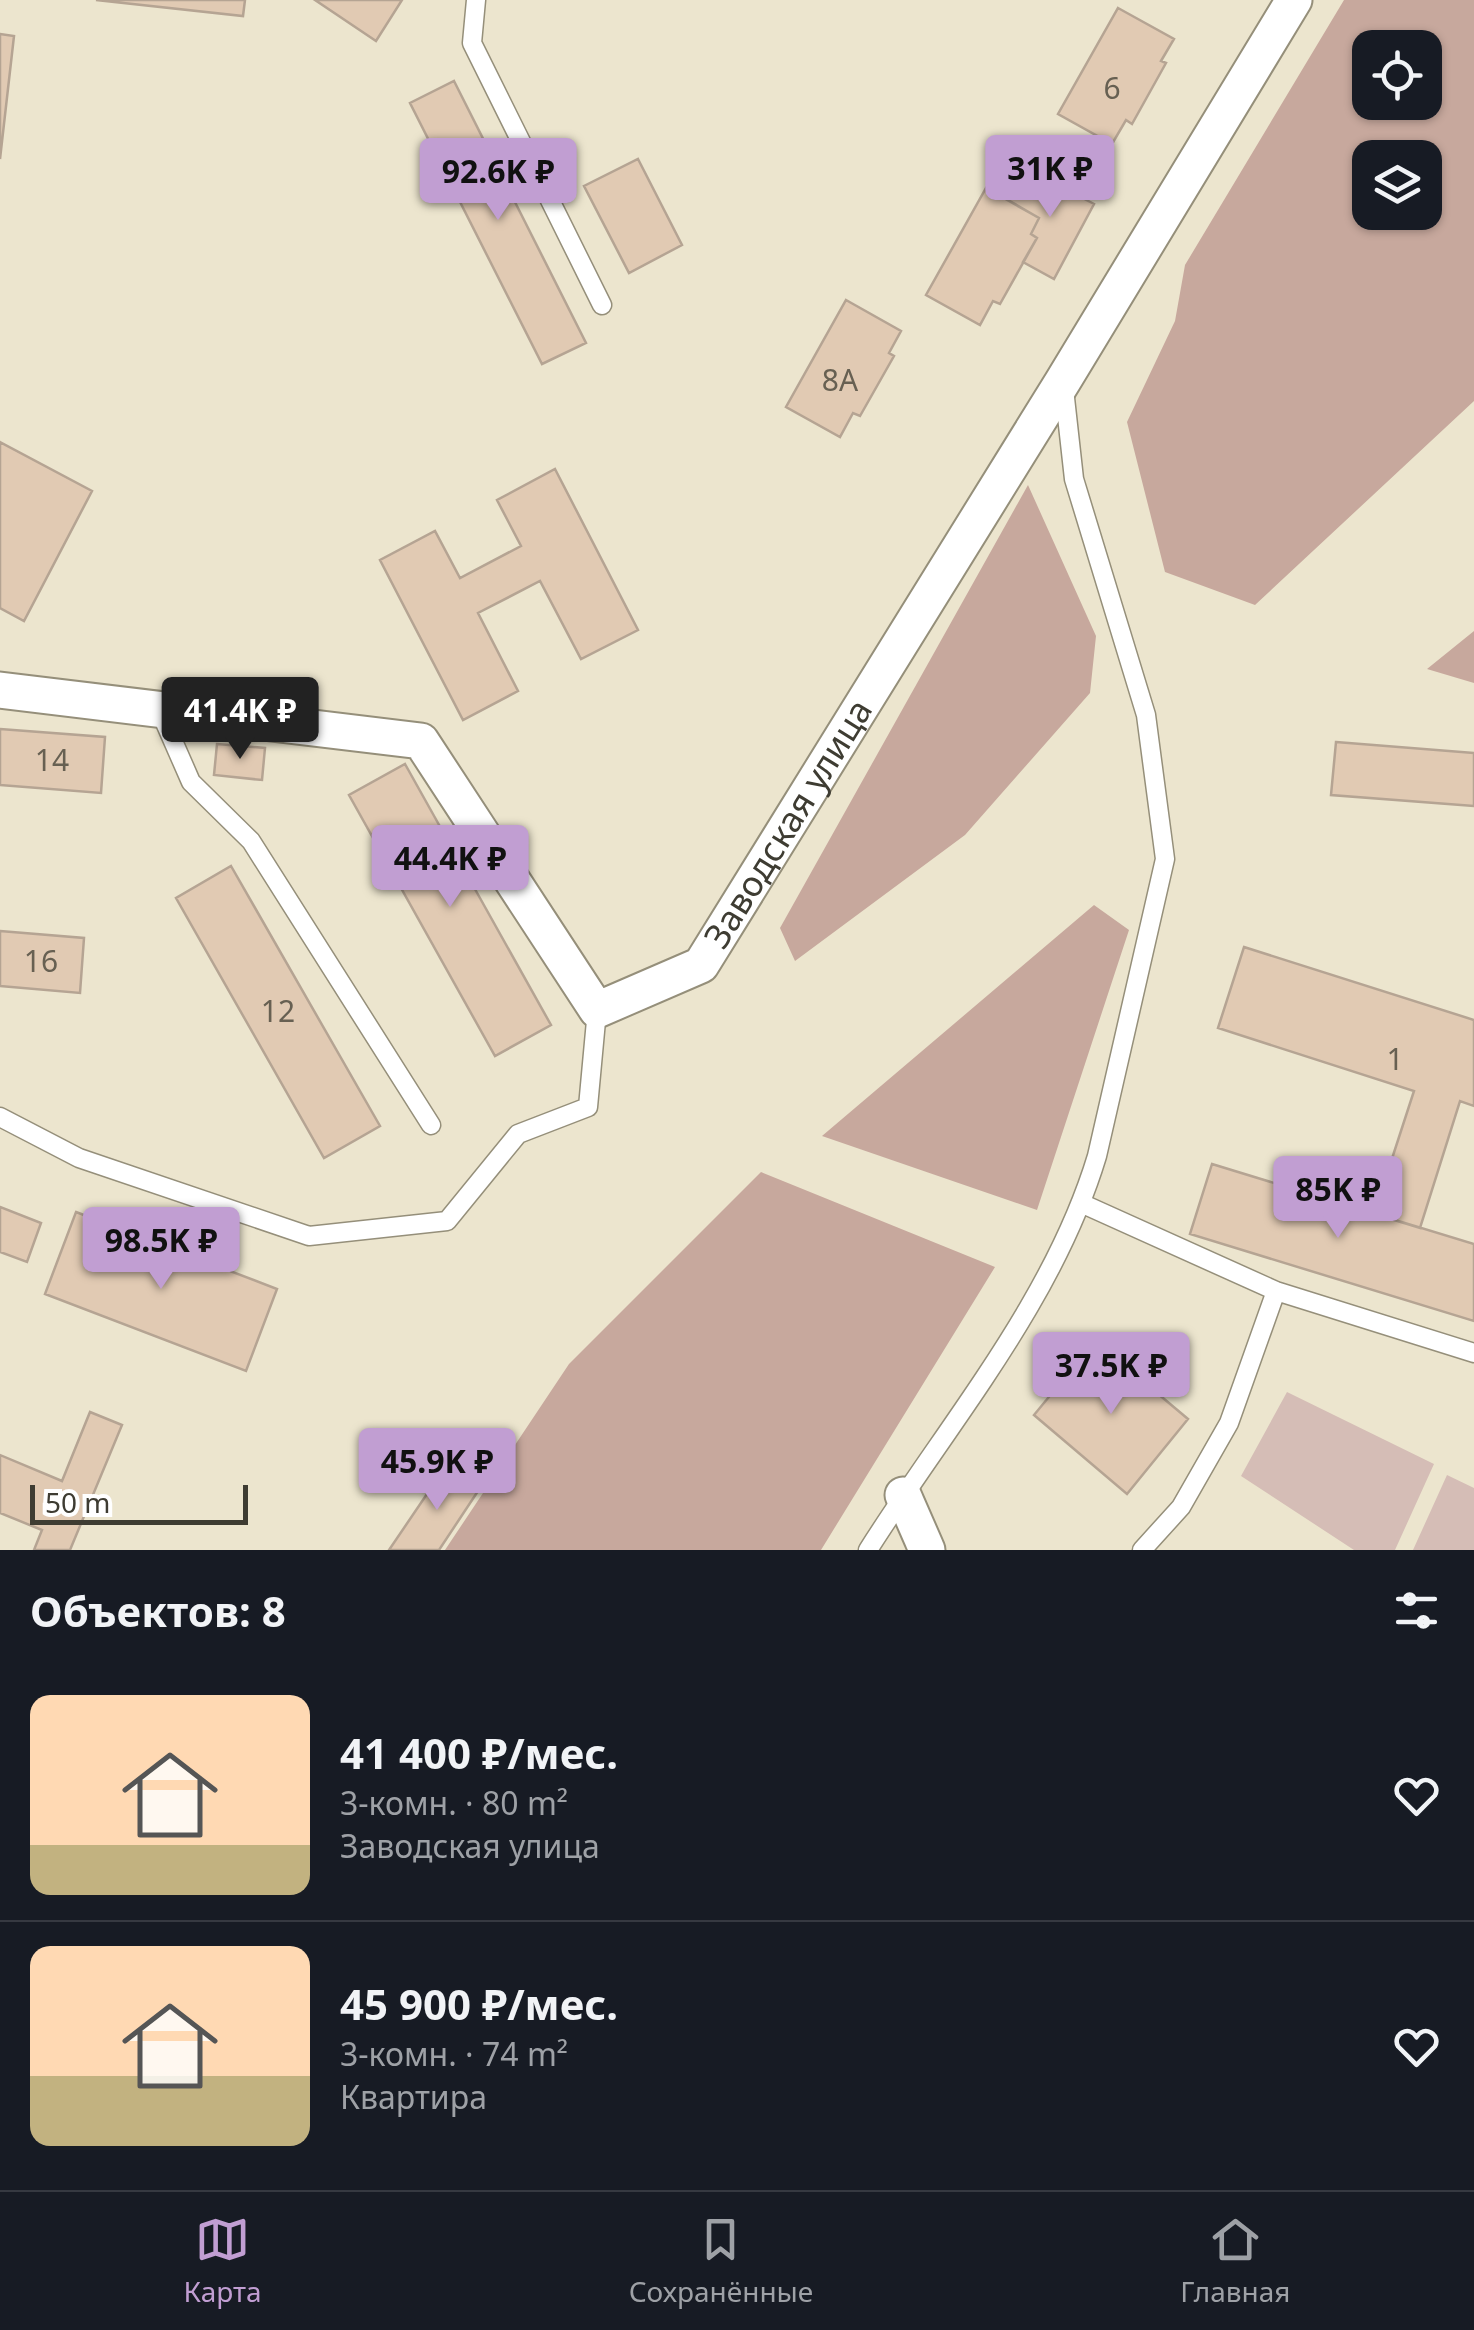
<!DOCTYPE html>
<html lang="ru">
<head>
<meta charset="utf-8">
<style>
  body { margin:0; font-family:"Noto Sans",sans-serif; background:#20242c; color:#f1f3f6; height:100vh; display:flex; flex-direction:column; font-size:38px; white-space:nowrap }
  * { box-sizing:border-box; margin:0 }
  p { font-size:32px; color:#9ea1a6 }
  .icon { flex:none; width:55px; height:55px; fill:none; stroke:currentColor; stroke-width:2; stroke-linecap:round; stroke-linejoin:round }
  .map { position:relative; height:1550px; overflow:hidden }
  .sheet { display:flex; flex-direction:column; background:#171b24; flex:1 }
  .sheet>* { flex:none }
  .fabs { position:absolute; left:1352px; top:30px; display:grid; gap:20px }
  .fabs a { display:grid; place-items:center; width:90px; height:90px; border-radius:20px; background:#171b24; box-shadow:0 2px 8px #0004; font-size:50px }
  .scale { position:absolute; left:30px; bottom:25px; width:218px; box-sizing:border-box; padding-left:10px; border:5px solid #3e3c32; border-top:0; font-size:28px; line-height:35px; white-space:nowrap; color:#3e3c32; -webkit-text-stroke:8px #fff; paint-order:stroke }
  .price { position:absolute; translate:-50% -85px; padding:0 22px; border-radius:10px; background:#c19ed2; color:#111; font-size:32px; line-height:65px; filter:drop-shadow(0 2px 5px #0008) }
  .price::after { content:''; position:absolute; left:50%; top:60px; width:30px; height:22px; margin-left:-15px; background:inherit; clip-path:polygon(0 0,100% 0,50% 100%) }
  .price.selected { background:#222; color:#fff }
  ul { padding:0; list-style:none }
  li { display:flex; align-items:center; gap:30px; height:250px; padding:0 30px }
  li+li { border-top:2px solid #363941 }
  li span { display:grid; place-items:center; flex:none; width:280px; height:200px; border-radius:20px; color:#555 }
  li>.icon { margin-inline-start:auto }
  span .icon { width:120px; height:120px; fill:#fffc; stroke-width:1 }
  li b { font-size:42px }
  h2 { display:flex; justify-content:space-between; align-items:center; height:120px; padding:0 30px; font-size:42px }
  .menu { display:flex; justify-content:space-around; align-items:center; height:140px; border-top:2px solid #363941; background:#171b24; font-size:28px; color:#9ea1a6 }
  .menu a { display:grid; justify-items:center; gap:5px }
  .menu .selected { color:#c19ed2 }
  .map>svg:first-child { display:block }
</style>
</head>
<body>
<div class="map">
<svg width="1474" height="1550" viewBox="0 0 1474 1550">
  <rect width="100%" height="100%" fill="#ece5ce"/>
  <!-- green -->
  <path fill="#d5bdb6" d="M1287,1392L1434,1464L1395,1550H1354L1241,1476Z
    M1447,1475L1474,1488V1550H1413Z"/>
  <!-- forest -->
  <path fill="#c7a89d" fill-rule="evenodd" d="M1344,0H1474V401L1255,605L1165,572L1127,422L1175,321L1185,265ZM1370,48H1425V102H1370ZM1370,158H1425V212H1370Z
    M1028,485L1096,636L1090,693L965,835L795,961L780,928Z
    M1474,631V683L1427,669Z
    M1094,905L1129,930L1037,1210L822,1136Z
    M761,1172L995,1267L821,1550H445L569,1364Z"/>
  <!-- building -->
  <path fill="#e1cab3" stroke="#b5a493" stroke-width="2.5" d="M96,0H245L243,16Z
    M315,0H402L376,41Z
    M1118,8L1174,39L1161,61L1166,63L1132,124L1126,120L1112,144L1058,114Z
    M0,34L14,36L0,159Z
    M454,81L586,343L542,364L410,103Z
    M638,159L682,245L629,273L584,186Z
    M1025,168L1094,204L1054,279L1023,262L1037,238L1031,234L1039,218L1008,200Z
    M986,188L1039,218L1031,234L1037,238L1000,304L993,301L980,325L926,295Z
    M846,300L901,331L889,353L894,356L860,416L853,413L840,437L786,407Z
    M0,442L92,491L24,621L0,608Z
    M555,469L638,630L581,659L540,581L478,613L518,691L463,720L380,560L435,531L460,578L521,546L497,500Z
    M0,729L105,737L101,793L0,785Z
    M1336,742L1474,753V806L1331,795Z
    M217,744L265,748L262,780L214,775Z
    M405,764L551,1025L495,1056L349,795Z
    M231,866L380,1126L324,1158L176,898Z
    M0,931L84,938L80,993L0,986Z
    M1244,947L1474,1020V1106L1460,1101L1420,1228L1374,1214L1414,1091L1218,1028Z
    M1212,1164L1474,1244V1321L1190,1234Z
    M0,1207L41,1223L27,1262L0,1252Z
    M76,1212L277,1289L246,1371L45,1294Z
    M1095,1341L1188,1419L1127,1494L1034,1415Z
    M90,1412L122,1425L70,1550H34L42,1530L0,1513V1455L62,1481Z
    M446,1466L480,1488L439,1550H389Z"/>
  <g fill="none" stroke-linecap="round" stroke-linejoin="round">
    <!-- service casing -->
    <g stroke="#958f7a" stroke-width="21">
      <path id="service" d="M476,0L472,43L602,305
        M159,709L191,782L251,841L431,1125
        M0,1117L79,1158L309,1236L447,1221L518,1134L588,1107L597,1010
        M1083,1204L1276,1291L1474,1353
        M868,1550C949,1422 1053,1302 1097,1156L1165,859L1146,715L1074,479L1064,389
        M1142,1550L1181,1507L1229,1423L1276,1291"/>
    </g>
    <!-- minor casing -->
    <g stroke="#958f7a" stroke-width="39">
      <g id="minor">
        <path id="s1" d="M0,690L421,741L597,1010L701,965L1063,381L1294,0"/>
        <path d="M903,1495L927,1550"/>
      </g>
    </g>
    <!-- service -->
    <use href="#service" stroke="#fff" stroke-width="18"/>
    <!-- minor -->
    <use href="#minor" stroke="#fff" stroke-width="35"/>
  </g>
  <g text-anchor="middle" stroke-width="8" stroke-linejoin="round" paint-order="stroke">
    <!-- number labels -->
    <g font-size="30" fill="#676052">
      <text x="1112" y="99">6</text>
      <text x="840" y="391">8А</text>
      <text x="52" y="771">14</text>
      <text x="41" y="972">16</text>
      <text x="278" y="1022">12</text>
      <text x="1395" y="1070">1</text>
    </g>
    <!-- street labels -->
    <g font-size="35" fill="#3e3c32" stroke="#fff">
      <text dy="12" stroke="none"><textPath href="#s1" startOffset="1025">Заводская улица</textPath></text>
    </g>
  </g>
</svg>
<div class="fabs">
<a><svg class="icon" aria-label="locate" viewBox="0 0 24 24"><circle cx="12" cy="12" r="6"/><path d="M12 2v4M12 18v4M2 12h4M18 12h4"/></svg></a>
<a><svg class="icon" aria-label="layers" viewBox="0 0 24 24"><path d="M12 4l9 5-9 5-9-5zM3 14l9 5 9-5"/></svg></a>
</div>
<div class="scale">50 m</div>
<b class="price" style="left:1050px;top:220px">31K ₽</b>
<b class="price" style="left:498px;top:223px">92.6K ₽</b>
<b class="price selected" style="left:240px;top:762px">41.4K ₽</b>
<b class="price" style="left:450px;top:910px">44.4K ₽</b>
<b class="price" style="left:1338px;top:1241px">85K ₽</b>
<b class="price" style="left:161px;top:1292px">98.5K ₽</b>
<b class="price" style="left:1111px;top:1417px">37.5K ₽</b>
<b class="price" style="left:437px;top:1513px">45.9K ₽</b>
</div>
<section class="sheet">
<h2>Объектов: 8<svg class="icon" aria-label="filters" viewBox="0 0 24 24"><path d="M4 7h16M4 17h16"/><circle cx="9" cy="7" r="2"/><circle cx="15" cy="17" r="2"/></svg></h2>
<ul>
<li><span style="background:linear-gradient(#ffd9b3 75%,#c2b280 0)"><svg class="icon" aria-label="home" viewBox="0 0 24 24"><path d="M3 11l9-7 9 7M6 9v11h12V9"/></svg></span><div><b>41 400 ₽/мес.</b><p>3-комн. · 80 m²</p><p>Заводская улица</p></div><svg class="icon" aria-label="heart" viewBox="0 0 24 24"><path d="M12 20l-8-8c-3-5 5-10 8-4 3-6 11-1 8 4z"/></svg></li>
<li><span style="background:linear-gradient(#ffd9b3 65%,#c2b280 0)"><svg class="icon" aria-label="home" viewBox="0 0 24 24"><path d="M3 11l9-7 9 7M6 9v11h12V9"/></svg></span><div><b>45 900 ₽/мес.</b><p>3-комн. · 74 m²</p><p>Квартира</p></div><svg class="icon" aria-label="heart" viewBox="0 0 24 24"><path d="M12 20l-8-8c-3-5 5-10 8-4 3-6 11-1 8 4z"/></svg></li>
</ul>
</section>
<nav class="menu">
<a class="selected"><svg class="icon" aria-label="map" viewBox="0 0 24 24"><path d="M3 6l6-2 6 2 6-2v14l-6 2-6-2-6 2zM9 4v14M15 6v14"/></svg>Карта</a>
<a><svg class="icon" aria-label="saved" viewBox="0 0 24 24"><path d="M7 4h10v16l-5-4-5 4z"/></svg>Сохранённые</a>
<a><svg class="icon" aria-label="home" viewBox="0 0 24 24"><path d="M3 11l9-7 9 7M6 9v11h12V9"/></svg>Главная</a>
</nav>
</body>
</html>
